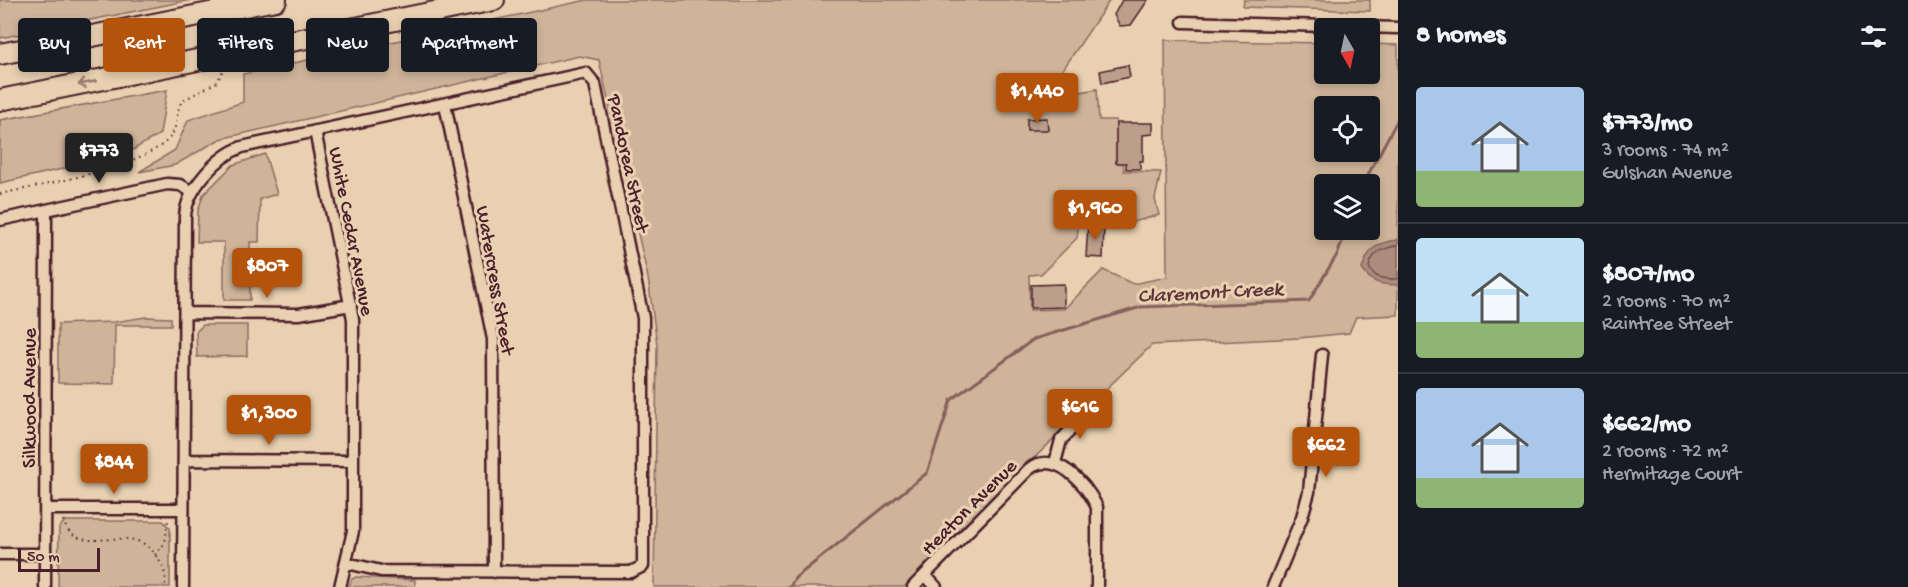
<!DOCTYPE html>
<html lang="en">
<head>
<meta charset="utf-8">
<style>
  body { margin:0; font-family:"Gochi Hand",sans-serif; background:#20242c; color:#f1f3f6; height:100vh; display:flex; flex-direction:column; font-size:22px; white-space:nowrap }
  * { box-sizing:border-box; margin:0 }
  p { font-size:20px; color:#9ea1a6 }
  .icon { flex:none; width:33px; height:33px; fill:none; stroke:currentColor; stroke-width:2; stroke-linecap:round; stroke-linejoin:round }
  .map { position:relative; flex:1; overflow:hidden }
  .side { display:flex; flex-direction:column; background:#171b24; width:510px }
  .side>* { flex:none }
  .banner { position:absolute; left:18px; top:18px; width:570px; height:54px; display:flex; gap:12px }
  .needle { width:39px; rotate:171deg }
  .tools { position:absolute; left:1314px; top:18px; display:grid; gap:12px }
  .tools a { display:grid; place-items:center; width:66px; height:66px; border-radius:6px; background:#171b24; box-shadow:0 3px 9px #0003; font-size:30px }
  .scale { position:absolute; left:18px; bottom:15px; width:82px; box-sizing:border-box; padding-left:6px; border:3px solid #4a1f2b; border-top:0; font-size:16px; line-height:21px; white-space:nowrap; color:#4a1f2b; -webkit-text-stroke:4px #e8d0b0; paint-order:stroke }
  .price { position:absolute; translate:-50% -51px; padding:0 14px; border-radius:6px; background:#b45309; color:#fff; font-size:20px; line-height:39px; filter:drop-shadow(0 2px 3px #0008) }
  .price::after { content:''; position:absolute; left:50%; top:36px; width:18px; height:14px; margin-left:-9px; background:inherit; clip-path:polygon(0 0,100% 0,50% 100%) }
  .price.active { background:#222; color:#fff }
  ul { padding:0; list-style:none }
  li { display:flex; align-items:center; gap:18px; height:150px; padding:0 18px }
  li+li { border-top:2px solid #363941 }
  li span { display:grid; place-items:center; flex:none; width:168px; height:120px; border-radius:6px; color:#555 }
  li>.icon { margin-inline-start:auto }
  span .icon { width:72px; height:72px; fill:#fffc; stroke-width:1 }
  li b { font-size:26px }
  h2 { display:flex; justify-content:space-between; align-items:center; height:72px; padding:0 18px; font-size:26px }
  .tag { padding:0 21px; border-radius:6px; background:#171b24; box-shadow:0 3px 9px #0003; font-size:21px; line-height:54px }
  .tag.active { background:#b45309; color:#fff }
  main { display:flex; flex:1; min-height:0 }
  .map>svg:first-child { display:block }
</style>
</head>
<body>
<main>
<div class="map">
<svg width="1398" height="587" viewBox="0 0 1398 587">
  <rect width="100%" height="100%" fill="#e8d0b0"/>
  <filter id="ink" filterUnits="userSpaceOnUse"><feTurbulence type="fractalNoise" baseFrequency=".0167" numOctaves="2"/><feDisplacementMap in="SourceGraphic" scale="12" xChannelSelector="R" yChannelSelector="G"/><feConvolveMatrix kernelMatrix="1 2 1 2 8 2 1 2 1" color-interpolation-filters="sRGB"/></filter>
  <g filter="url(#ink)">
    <!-- green -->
    <path fill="#cfb49a" stroke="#8c6a62" stroke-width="1.5" fill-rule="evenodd" d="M0,0H191L0,38Z
      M587,0H1110L1043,99L1097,89L1099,120H1116V163H1123L1124,171L1161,172L1155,199L1159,215L1118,226L1104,223L1105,212L1080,211L1077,238L1041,274L1029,275L1030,310L1064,309L1103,270L1133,284L1167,277L1165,40L1324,43V74H1370V44L1398,45V315L1356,317L1349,333L1299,338L1152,345L957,532L904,587H654L657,345L648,278L599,60L579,56L220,139L175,165L139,172L175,150L188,120L243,102V74ZM1324,106H1370V152H1324ZM1324,184H1370V230H1324Z
      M1244,0H1370V11L1243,7Z
      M167,90L160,134L124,155L0,183V120Z
      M265,154L277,194L260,199L259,242H250V300H224V242H197L198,211L203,195L233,165Z
      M146,317L171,318V325H115L114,384L58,383V324L114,322Z
      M203,325H247V356L197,357L196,332Z
      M65,521H163L170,528V587H58L59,528Z
      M356,577L415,580V587H349L352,579Z"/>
    <!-- water -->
    <path fill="#ac8c7d" stroke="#85605c" stroke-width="1.5" d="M1398,240V285C1381,285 1372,284 1362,269C1368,249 1377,242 1398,240Z"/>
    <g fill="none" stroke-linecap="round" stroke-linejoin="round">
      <!-- shore -->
      <path stroke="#714b4c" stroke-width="1.5" d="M1398,245C1382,249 1373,251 1369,267C1375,280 1385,279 1398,279"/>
      <!-- stream -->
      <path stroke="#85605c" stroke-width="3" d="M1363,184L1398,119
        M790,587L795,578L927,473L951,400L1034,339L1141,307L1309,301L1338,253L1346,230"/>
    </g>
    <!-- building -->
    <path fill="#bb9f8b" stroke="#4a1f2b" stroke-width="1.5" d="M1122,0H1148L1131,25L1120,26L1114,15Z
      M1128,65L1130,77L1102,83L1100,71Z
      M1047,118L1048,130H1027V119Z
      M1116,123H1153V134L1143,135V161H1140V169H1126V163H1116Z
      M1088,224L1104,225L1103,258L1086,257Z
      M1064,284V307L1031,308V285Z"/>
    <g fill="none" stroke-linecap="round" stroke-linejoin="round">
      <!-- lane casing -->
      <g stroke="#4a1f2b" stroke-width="10">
        <path id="lane" d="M161,28L168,63"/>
      </g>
      <!-- street casing -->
      <g stroke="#4a1f2b" stroke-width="15">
        <path id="street" d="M1183,22L1398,28
          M445,104L493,339L494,572
          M315,131L353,319V531L340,587
          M0,220L167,184L180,185L191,191
          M185,313L299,314L351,305
          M184,460L353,461
          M1055,463L1061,440L1092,408
          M45,509H183
          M0,554H45
          M925,575L936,587
          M45,587L46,210
          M183,587L185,217C186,190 217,156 242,147L586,73L595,84L643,318V566L631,572L381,571L347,563
          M913,587L1029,469C1056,449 1086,484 1097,507V587
          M1273,587L1302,517L1309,492L1322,355"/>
      </g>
      <!-- highway casing -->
      <g stroke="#4a1f2b" stroke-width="24">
        <path id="highway" d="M0,54L276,0
          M0,100L494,0"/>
      </g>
      <!-- path -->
      <path stroke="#4a1f2b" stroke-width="2" stroke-dasharray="1.5 4.5" stroke-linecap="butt" d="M0,194C37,186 150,166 171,136C178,127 175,112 182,101L217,82L223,70
        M63,520C76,562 129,519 154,553C162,564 167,572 165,587
        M155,555L165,543L168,520"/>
      <!-- lane -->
      <use href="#lane" stroke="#e8d0b0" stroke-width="5"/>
      <!-- street -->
      <use href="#street" stroke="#e8d0b0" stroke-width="10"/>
      <!-- highway -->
      <use href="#highway" stroke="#e8d0b0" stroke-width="20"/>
    </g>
    <!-- one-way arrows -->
    <defs><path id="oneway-shaft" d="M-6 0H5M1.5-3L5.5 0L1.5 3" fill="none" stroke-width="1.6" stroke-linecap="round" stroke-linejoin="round" transform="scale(1.5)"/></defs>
    <use stroke="#99786e" href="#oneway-shaft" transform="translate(87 83) rotate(169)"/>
  </g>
  <g text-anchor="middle" stroke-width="6" stroke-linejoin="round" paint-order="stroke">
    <!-- street labels -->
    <g font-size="20" fill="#4a1f2b" stroke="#e8d0b0">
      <text transform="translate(630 163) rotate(78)" y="7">Pandorea Street</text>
      <text transform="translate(353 231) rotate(79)" y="7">White Cedar Avenue</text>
      <text transform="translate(497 280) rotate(80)" y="7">Watercress Street</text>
      <text transform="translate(28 398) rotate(-90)" y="7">Silkwood Avenue</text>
      <text transform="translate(968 506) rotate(-45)" y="7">Heaton Avenue</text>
    </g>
    <!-- water labels -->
    <g font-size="21" font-style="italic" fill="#5e353b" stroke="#e8d0b0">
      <text transform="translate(1210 291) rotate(-3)" y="7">Claremont Creek</text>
    </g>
  </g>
</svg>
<div class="tools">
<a><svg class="needle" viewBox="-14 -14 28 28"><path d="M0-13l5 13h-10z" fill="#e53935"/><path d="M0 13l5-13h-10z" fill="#9ea1a6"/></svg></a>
<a><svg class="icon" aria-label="locate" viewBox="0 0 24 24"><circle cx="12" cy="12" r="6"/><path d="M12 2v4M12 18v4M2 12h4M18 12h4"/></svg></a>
<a><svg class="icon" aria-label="layers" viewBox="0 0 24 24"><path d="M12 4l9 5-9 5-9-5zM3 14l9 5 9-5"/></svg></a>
</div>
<div class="scale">50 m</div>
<b class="price" style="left:1037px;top:124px">$1,440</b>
<b class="price active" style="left:99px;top:184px">$773</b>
<b class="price" style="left:1095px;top:241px">$1,960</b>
<b class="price" style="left:267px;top:299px">$807</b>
<b class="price" style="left:1080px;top:440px">$616</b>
<b class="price" style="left:269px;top:446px">$1,300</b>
<b class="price" style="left:1326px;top:478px">$662</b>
<b class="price" style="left:114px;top:495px">$844</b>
<div class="banner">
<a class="tag">Buy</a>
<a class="tag active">Rent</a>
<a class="tag">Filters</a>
<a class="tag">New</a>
<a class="tag">Apartment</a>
</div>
</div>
<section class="side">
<h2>8 homes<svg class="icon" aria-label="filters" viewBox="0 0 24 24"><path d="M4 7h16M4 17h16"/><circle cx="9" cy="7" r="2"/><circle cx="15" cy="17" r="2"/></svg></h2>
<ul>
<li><span style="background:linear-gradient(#a9c7e8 70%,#8fb573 0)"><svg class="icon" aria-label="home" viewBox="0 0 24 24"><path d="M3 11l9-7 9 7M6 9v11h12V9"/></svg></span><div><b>$773/mo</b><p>3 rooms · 74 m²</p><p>Gulshan Avenue</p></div></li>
<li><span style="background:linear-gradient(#bfe0f5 70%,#8fb573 0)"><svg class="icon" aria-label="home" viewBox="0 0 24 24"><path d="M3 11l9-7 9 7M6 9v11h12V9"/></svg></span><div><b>$807/mo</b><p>2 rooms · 70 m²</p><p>Raintree Street</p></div></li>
<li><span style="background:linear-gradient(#a9c7e8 75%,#8fb573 0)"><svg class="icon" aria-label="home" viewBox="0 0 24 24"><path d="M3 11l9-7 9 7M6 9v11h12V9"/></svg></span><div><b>$662/mo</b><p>2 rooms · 72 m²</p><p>Hermitage Court</p></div></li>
</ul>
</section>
</main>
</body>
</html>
